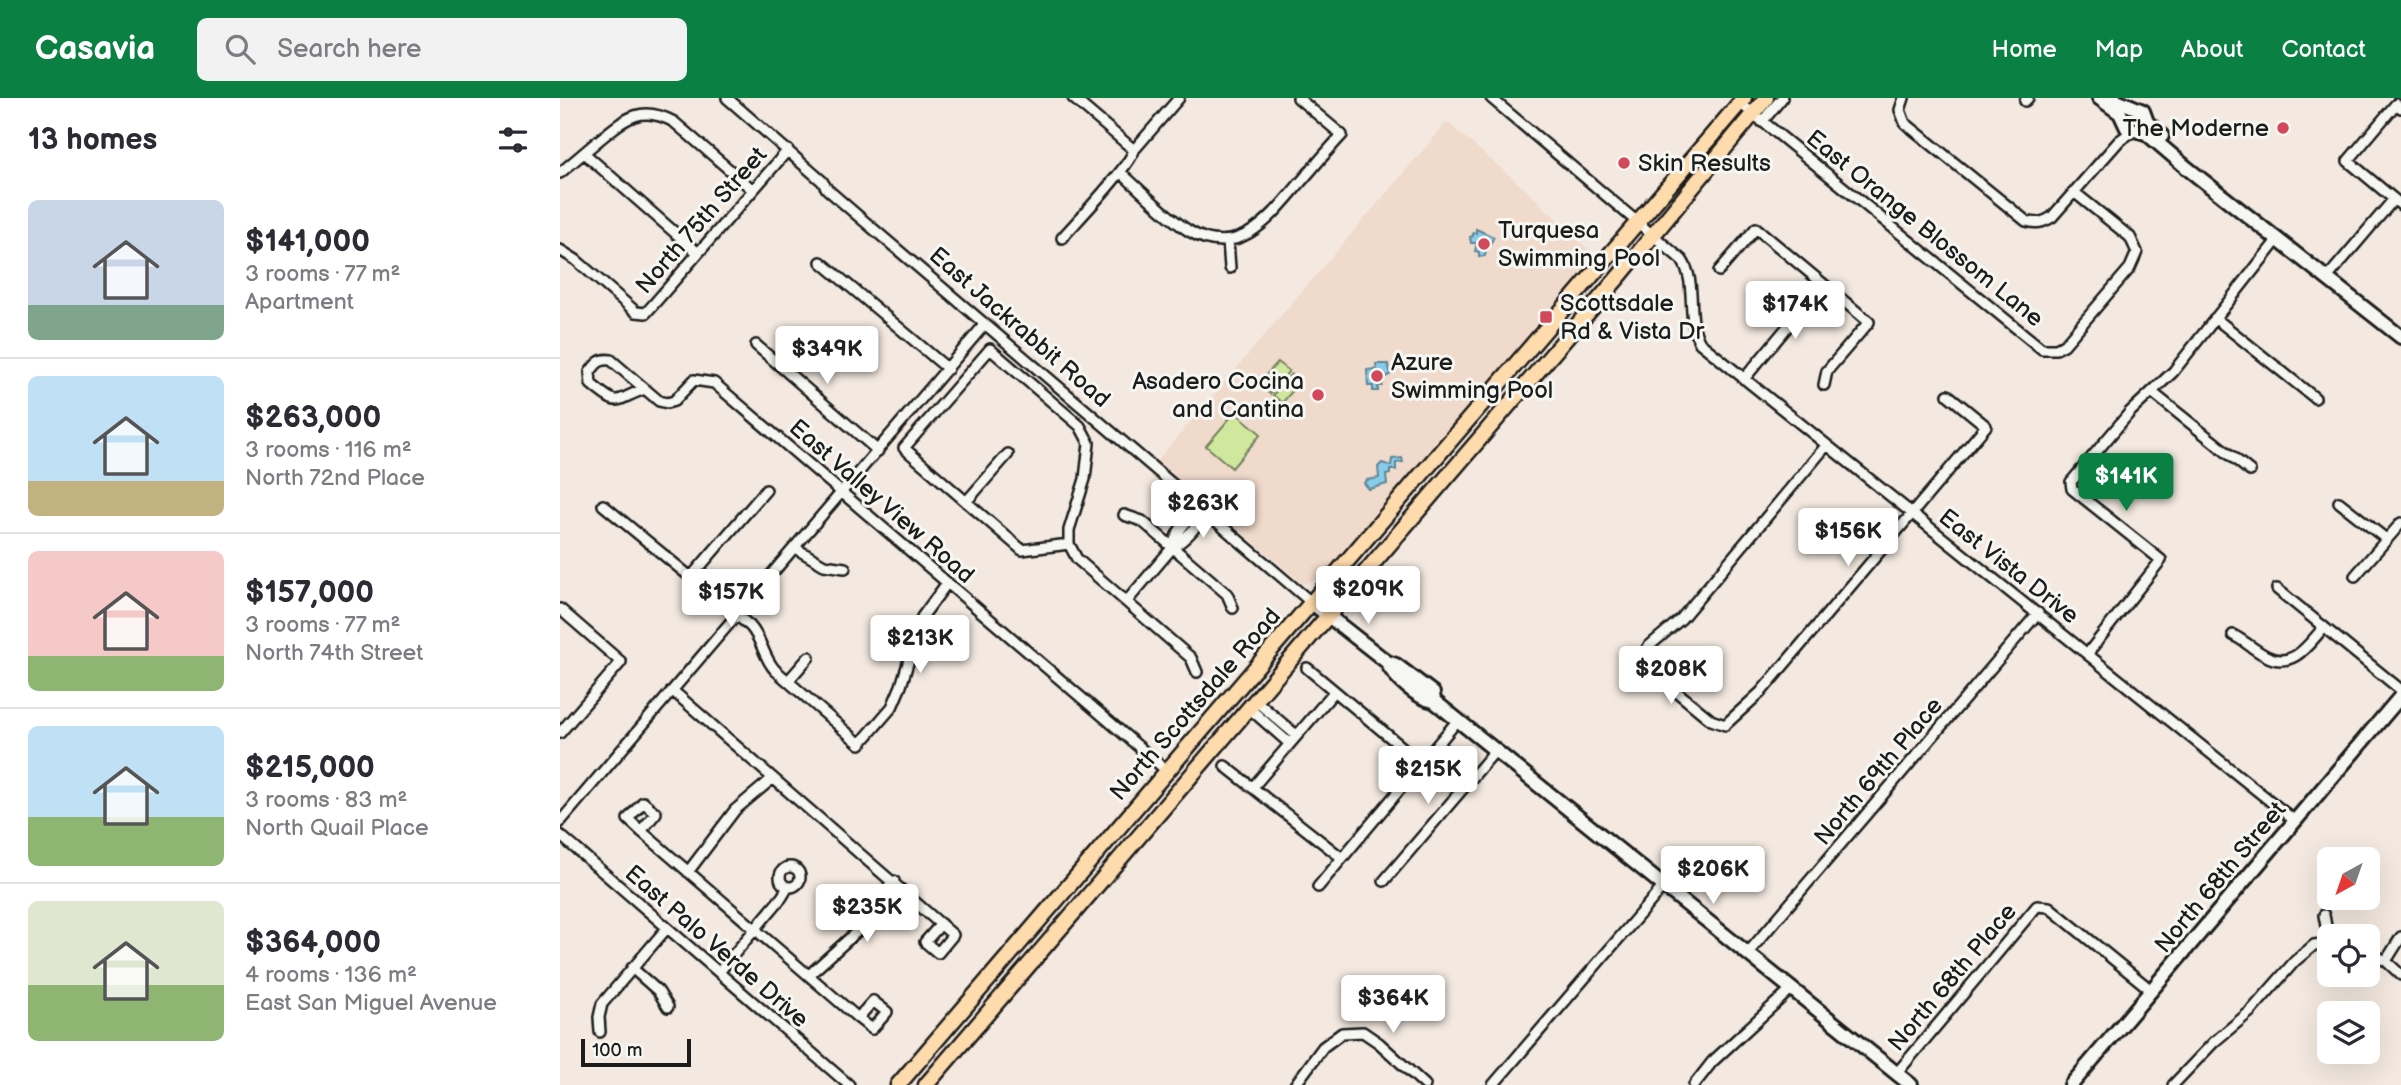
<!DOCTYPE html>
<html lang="en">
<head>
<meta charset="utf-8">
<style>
  body { margin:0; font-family:"Balsamiq Sans",sans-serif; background:#f2f2f3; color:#2b2b33; height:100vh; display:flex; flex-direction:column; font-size:26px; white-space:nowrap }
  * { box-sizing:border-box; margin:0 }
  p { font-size:23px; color:#7c7c81 }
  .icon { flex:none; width:38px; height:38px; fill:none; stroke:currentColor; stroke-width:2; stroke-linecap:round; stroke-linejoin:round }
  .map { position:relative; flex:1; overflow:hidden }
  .drawer { display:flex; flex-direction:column; background:#fff; width:560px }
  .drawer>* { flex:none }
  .needle { width:46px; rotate:220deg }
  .buttons { position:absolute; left:1757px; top:749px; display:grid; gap:14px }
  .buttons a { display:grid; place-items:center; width:63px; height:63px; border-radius:10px; background:#fff; box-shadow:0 7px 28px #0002; font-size:35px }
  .scale { position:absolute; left:21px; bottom:18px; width:110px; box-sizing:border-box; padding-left:7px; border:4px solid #1c1c1c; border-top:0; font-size:19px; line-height:24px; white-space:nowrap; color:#1c1c1c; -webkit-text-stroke:5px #f6f6f2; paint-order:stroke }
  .price { position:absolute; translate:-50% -60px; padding:0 16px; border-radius:7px; background:#fff; color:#222; font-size:23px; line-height:46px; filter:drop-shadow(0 2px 4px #0008) }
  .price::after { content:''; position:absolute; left:50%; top:42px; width:21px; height:16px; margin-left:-10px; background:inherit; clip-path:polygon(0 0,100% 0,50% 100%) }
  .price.on { background:#0b8043; color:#fff }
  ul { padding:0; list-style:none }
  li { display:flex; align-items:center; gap:21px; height:175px; padding:0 28px }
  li+li { border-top:2px solid #e1e1e2 }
  li span { display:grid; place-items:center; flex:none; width:196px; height:140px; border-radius:10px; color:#555 }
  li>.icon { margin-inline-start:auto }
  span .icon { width:84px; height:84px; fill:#fffc; stroke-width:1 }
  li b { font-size:30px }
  h2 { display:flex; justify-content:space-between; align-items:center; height:84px; padding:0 28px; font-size:30px }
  header { display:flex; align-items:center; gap:42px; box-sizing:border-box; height:98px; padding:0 35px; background:#0b8043; color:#fff }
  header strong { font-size:33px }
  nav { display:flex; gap:38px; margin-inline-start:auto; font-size:24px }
  .search { width:490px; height:63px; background:#f2f2f3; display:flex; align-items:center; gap:18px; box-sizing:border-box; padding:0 24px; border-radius:10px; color:#7c7c81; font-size:26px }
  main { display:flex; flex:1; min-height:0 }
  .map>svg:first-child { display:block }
</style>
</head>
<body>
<header>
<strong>Casavia</strong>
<div class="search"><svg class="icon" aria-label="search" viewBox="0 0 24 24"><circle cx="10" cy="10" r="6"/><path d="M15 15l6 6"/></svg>Search here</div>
<nav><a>Home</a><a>Map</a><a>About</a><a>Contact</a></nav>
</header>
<main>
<section class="drawer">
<h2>13 homes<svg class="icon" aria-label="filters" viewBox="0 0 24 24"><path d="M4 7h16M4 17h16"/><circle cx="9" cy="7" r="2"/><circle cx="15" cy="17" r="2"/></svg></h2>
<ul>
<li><span style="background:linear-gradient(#c9d6e8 75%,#7fa58c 0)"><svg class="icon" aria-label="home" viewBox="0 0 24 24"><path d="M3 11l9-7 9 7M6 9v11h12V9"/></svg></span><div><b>$141,000</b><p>3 rooms · 77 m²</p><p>Apartment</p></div></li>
<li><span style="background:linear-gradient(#bfe0f5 75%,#c2b280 0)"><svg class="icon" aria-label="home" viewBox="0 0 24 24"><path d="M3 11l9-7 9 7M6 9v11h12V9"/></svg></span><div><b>$263,000</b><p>3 rooms · 116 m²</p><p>North 72nd Place</p></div></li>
<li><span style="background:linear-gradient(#f6c9c9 75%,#8fb573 0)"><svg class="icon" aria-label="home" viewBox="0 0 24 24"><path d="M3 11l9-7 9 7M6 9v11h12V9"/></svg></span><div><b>$157,000</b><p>3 rooms · 77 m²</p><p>North 74th Street</p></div></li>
<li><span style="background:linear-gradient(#bfe0f5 65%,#8fb573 0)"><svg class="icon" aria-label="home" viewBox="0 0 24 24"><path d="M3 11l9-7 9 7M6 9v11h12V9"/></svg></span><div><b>$215,000</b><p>3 rooms · 83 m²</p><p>North Quail Place</p></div></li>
<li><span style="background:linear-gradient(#dfe7d0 60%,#8fb573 0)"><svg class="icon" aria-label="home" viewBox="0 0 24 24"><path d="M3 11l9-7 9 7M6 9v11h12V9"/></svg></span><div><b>$364,000</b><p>4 rooms · 136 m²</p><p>East San Miguel Avenue</p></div></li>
</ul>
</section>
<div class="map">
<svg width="1841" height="987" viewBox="0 0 1841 987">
  <rect width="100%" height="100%" fill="#f3e9e0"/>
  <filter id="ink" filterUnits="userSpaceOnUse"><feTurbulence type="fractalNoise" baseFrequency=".0143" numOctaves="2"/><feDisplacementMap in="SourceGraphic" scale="14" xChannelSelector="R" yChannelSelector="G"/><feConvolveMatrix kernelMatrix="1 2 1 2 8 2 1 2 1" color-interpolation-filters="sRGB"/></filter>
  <g filter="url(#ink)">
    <!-- built -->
    <path fill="#f0dacb" d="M887,24L965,91L1037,160L762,480L743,486L597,363Z"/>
    <!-- green -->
    <path fill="#cfe89e" stroke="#76825d" stroke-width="2" d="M718,264L729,273L710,296L698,286Z
      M731,276L740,284L722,305L713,297Z
      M675,314L701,336L672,370L646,348Z"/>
    <!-- water -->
    <path fill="#88cce9" stroke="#5d8697" stroke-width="2" d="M916,131L934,139L930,146L927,147L925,158L919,159V154L915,153L917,145H911L910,139L913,138V135H916Z
      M816,266H828L831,276L824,280L822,288H818V293H813V288H808L807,272L814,271L817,275Z
      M842,360L843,364L836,365V372H830V376L826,377L827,386L809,391L804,385L807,382L819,380L818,369L822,365L831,368L832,361Z"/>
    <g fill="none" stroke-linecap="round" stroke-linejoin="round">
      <!-- street casing -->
      <g stroke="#1c1c1c" stroke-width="14">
        <path id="street" d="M167,0L262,83L267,91L297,117L752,505
          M513,0L574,52
          M931,0L1122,162C1138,186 1125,219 1140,245L1735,723
          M1344,0L1340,12L1345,25L1466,123C1476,126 1483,125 1492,119L1559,43L1573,33
          M1465,3L1468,0
          M1180,5L1482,251H1496L1504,247L1570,170L1577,154L1570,139L1514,94
          M1841,10L1836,6L1788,63L1841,107
          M1202,24L1222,0
          M24,55L137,154
          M560,74C582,93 604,117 629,133C678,163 711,119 739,86C753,70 767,53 782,37L738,0
          M0,75C13,64 26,53 39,42C65,21 80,6 114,24L193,92
          M502,140C517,123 570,68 574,52L619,0
          M668,143L670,170
          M0,152L16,162L76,214L86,215L228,52
          M261,164L388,271
          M1159,173L1196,130L1309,224L1267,273L1264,287
          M1767,180L1834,101
          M1655,220L1755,300
          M196,247L318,353
          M430,251L520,328L529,345L525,381L509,432V446L462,452L344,350Z
          M1184,281L1263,186
          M85,291C53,302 61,311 31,286L30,274C36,266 40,260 51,262L99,303L107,305L114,303L134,282L154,285L607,673
          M1593,295L1690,373
          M1266,348L1121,521L1088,549L1083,560L1089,571L1151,622L1165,627L1201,594L1426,328L1388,297
          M406,404L448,356
          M1779,404L1826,441
          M43,407L190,528C202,541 203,559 215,572L300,646L332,609L341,588L362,519L387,485
          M564,417L582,423L667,496L673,510
          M509,446L517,461L631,560L637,574
          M613,449C616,433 628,418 644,413
          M235,450L264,467L285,470
          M1795,478L1841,425
          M131,479L206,392
          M1717,491L1841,592
          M567,503L613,449C626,441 639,428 644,413
          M0,511L61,564L0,635
          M1673,537C1685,543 1694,552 1706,558C1733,572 1748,547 1764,529
          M355,544L377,549
          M1528,555L1601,462L1512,391L1511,384L1570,314L1613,274L1718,141
          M747,570L861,665
          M228,583L249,559
          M113,593L393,837L378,855L365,844L381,826
          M696,603L736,637
          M689,610L729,645
          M665,668L782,760
          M693,689L774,594
          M0,724L425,226
          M81,733L96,715L83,704L68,721L81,733L298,920
          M0,737L289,987
          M220 779a10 10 0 1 1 20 0a10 10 0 1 1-20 0Z
          M128,774L175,712L213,680
          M824,783L935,653
          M758,789L898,622
          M1764,817L1769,845
          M1808,854L1826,863L1841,877
          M1187,856L1478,515
          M1826,863L1841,839
          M72,870L98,893L108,909
          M159,874L222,799L228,789
          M249,877L302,829L313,808L334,783
          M313,903L327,914L312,931L298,920Z
          M40,934L39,919L42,906L107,830
          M1337,975L1477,808L1489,809L1591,892
          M735,987L763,949L782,935L803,934L819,945L865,987
          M933,987L1103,789
          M1134,987L1152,964L1231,891
          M1613,987L1654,944L1691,913L1735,863L1754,847L1769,845"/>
      </g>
      <!-- secondary casing -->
      <g stroke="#1c1c1c" stroke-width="18">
        <path id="secondary" d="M1539,0L1560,15L1567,30L1586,35L1627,70L1841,239
          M1552,0L1583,13L1587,24L1602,38
          M752,505L827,564C834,580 858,601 874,603L1351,987
          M827,564L836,567L873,595L874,603
          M1511,987L1841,598"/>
      </g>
      <!-- primary casing -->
      <g stroke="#1c1c1c" stroke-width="19">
        <path id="primary" d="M338,987L1184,0
          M366,987L1061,176L1206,0"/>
      </g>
      <!-- street -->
      <use href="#street" stroke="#f6f6f2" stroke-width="9"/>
      <!-- secondary -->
      <use href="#secondary" stroke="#f6f6f2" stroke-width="12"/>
      <!-- primary -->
      <use href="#primary" stroke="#fedbac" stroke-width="14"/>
    </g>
  </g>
  <!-- markers -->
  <g fill="#d1495b" stroke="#f6f6f2" stroke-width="2.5">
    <circle cx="1723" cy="30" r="7"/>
    <circle cx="1064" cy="65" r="7"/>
    <circle cx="924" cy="146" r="7"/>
    <rect x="979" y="212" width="14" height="14" rx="3.5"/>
    <circle cx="817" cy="278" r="7"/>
    <circle cx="758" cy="297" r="7"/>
  </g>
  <g text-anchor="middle" stroke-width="6" stroke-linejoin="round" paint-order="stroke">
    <!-- poi labels -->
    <g font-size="24" fill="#1c1c1c" stroke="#f6f6f2" text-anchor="start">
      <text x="1709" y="38" text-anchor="end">The Moderne</text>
      <text x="1078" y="73">Skin Results</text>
      <text x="938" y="140">Turquesa<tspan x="938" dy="28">Swimming Pool</tspan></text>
      <text x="1000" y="213">Scottsdale<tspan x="1000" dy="28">Rd &amp; Vista Dr</tspan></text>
      <text x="831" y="272">Azure<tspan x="831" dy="28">Swimming Pool</tspan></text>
      <text x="744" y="291" text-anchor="end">Asadero Cocina<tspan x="744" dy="28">and Cantina</tspan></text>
    </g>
    <!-- street labels -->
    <g font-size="24" fill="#1c1c1c" stroke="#f6f6f2">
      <text transform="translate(141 122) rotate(-49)" y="8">North 75th Street</text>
      <text transform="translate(1365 130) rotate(39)" y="8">East Orange Blossom Lane</text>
      <text transform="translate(460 229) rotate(41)" y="8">East Jackrabbit Road</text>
      <text transform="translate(322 403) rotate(41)" y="8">East Valley View Road</text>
      <text transform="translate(1449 468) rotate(38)" y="8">East Vista Drive</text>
      <text transform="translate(635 606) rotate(-49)" y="8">North Scottsdale Road</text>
      <text transform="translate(1318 673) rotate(-50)" y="8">North 69th Place</text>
      <text transform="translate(1660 779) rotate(-50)" y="8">North 68th Street</text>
      <text transform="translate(157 848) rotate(41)" y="8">East Palo Verde Drive</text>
      <text transform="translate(1392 879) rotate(-50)" y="8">North 68th Place</text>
    </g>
  </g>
</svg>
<div class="buttons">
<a><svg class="needle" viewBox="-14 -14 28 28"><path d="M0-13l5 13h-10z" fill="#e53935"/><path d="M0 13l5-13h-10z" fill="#7c7c81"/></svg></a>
<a><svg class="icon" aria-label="locate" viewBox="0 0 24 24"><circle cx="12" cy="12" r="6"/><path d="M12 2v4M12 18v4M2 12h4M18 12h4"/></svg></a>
<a><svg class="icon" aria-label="layers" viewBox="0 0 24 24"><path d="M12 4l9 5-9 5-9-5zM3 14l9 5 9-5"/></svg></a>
</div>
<div class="scale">100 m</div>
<b class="price" style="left:1235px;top:243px">$174K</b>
<b class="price" style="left:267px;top:288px">$349K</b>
<b class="price on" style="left:1566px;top:415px">$141K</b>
<b class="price" style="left:643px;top:442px">$263K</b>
<b class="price" style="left:1288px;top:470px">$156K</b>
<b class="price" style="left:808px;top:528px">$209K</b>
<b class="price" style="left:171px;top:531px">$157K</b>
<b class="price" style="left:360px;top:577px">$213K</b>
<b class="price" style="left:1111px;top:608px">$208K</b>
<b class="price" style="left:868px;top:708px">$215K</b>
<b class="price" style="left:1153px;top:808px">$206K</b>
<b class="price" style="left:307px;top:846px">$235K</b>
<b class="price" style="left:833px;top:937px">$364K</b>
</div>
</main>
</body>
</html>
